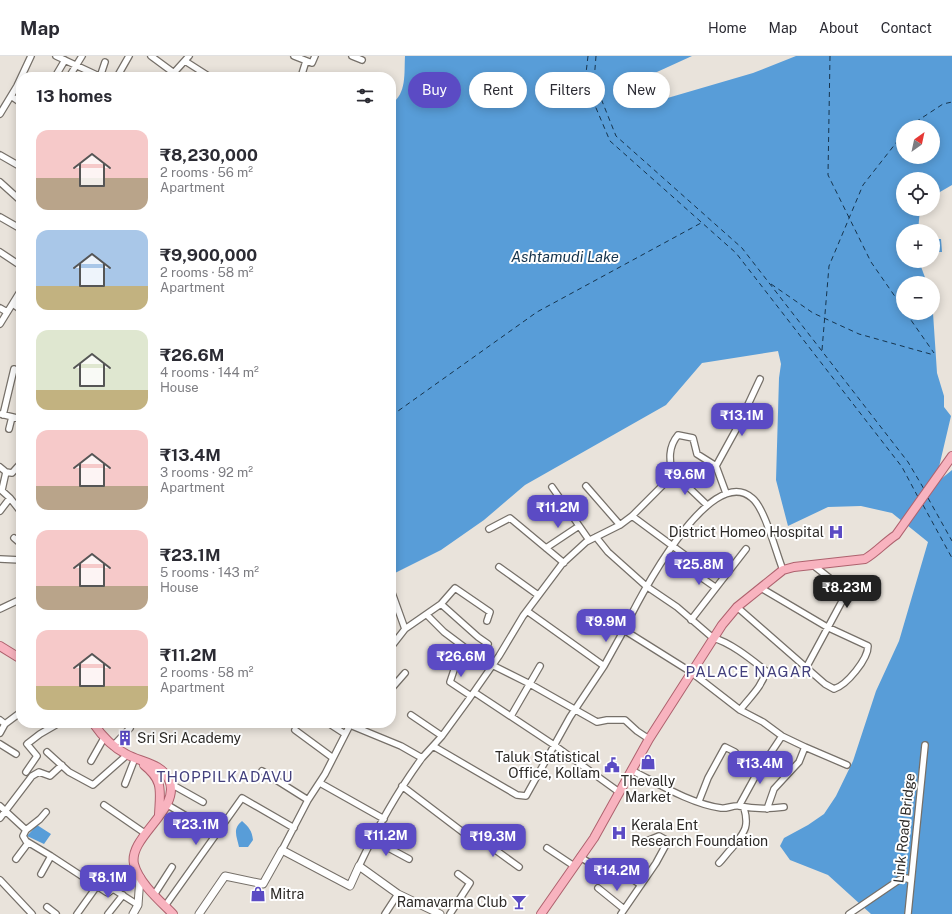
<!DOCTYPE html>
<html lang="en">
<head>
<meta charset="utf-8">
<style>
  body { margin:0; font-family:"Public Sans",sans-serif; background:#f7f7f7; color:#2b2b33; height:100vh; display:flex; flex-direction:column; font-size:15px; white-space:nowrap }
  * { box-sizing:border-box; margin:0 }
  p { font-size:13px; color:#7c7c81 }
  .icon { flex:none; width:22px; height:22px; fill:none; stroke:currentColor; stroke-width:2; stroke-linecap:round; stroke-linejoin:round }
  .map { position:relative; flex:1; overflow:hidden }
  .panel { position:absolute; left:16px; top:16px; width:380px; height:656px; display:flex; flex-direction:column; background:#fff; border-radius:16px; box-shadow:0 2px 10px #0003 }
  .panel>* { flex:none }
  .top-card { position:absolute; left:408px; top:16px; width:380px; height:36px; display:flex; gap:8px }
  .needle { width:26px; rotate:33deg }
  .controls { position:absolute; left:896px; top:64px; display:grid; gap:8px }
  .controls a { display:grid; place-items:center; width:44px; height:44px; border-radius:50%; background:#fff; box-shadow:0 2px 10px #0003; font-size:20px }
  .price { position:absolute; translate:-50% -34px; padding:0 9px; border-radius:8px; background:#5b4bc4; color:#fff; font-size:13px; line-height:26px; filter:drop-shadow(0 1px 2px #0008) }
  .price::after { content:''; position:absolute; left:50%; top:24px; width:12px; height:9px; margin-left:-6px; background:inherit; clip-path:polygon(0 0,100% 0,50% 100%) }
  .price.selected { background:#222; color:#fff }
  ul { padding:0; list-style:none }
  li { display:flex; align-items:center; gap:12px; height:100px; padding:0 20px }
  li span { display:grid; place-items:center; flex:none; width:112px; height:80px; border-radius:12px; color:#555 }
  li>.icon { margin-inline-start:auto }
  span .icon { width:48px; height:48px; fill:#fffc; stroke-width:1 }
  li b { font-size:17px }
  h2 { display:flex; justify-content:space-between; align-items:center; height:48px; padding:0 20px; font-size:17px }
  .tag { padding:0 14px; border-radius:18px; background:#fff; box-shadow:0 2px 10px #0003; font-size:14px; line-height:36px }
  .tag.selected { background:#5b4bc4; color:#fff }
  header { display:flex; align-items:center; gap:24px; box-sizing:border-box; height:56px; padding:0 20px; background:#fff; border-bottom:1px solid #e1e1e2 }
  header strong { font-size:19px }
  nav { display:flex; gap:22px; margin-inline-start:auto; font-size:14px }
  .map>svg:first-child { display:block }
</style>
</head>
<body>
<header>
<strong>Map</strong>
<nav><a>Home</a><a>Map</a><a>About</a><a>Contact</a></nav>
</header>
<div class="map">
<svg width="952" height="858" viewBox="0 0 952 858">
  <rect width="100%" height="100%" fill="#e9e3db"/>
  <!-- water -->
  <path fill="#589dd8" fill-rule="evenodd" d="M405,0H692L646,21L633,29L634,41L647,48L753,17L796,0H952V129L933,140V123H903V153H920L918,175H903V205H919L927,227H903V257H933L937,317L944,340V351L951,360L935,428L952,414V858H871L828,819L790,804L780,790L784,782L808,769L824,758L836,740L853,705L876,635L899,585L928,486L892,457L861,450L828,451L788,470L776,424L779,322L781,308L778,295L702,307L666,349L525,429L484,464L441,494L391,519V48C407,38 404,17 405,0ZM903,71H933V101H903Z
    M933,180H936V183H941L942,196H933Z
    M242,765C249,771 252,775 253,784L248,791H239C237,781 232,773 242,765Z
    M37,769L51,778L44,788L27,780Z"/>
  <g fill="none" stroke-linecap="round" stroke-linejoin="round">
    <!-- ferry -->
    <path stroke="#16344d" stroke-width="1" stroke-dasharray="5 4" stroke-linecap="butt" d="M588,0L585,26L610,85L736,197L902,411L918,441
      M596,0L594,25L616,80L742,192L908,406L924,433
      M830,0L828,119L871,206L903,252
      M908,71L943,48L952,46
      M771,228L813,257L859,278L934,299
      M906,257L934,297
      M822,294L829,210L863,129L903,78
      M391,360L537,256L701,167
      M928,442L952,485
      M923,449L952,502"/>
    <!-- minor casing -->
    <g stroke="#767069" stroke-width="8">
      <path id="minor" d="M56,0L101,21
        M151,0L174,17
        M294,0L312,7L315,0
        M352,0L362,4
        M185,5L210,21
        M55,21L65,4
        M69,21L82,0
        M100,21L105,6
        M117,21L129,0
        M170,21L189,0
        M301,21L306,5
        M11,40L21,47
        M0,58L17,30L31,0
        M0,99L21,111
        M0,126L21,145
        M0,161L21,173
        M0,196L21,210
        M13,248L21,254
        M0,252L7,256
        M0,268L21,234
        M0,358L21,363
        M3,359L14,313
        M9,373L12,361
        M0,411L6,416L2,434
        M6,416L12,417L21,407
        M673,419L683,426L707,449
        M586,430L620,469
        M552,431L589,484
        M0,433L10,442L21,456
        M726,437L716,410L738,370L760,323
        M0,455L10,442
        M632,460L697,508L692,515L715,531
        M489,473L510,462L564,507
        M596,481L608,496L646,530L677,551L713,582C730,586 752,604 766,615C762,631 750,641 740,654
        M14,482L21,488
        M546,492L579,470
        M0,503L21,504
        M499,511L538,539
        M391,534L405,573L391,591
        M441,548L478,581L488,588
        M737,551L825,628L834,633C847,629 868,603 868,590L827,571L761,532
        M0,553L21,543
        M427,559L444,576L480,603L530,628L597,666L607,664H625L637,675L649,683
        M691,564L746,493
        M405,573L441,548L455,532L490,556L487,565
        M451,605L454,614L450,626L471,640
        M604,610L624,574
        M806,612L847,536L813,509
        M391,633L405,617
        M474,636L554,689L619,736
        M411,659L442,680
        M511,660L540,610
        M0,664L5,668
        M328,667L345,678
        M362,672L366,667
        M295,674L333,702
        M0,677L5,668L21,656
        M0,688L16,698
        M113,690L130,672
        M433,690L517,739L526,740L570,661L604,610L527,555
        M805,691L847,709
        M47,696L69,716L93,729L127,699
        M422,702L442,680L469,643L499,600L523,560L562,508L586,486L620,469L632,460L673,419C669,404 668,391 678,379L693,382L697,398L716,410
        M91,705L104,682
        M631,714C657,727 691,748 721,752C727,753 733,749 739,750C754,753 769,753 784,751
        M262,715L308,744
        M26,716L37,700L27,688L40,678L59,667
        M320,727L384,763
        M125,728L135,702
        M171,728L203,746
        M402,730L481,790H490L519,811
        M699,745L708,722L725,691L735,696
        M166,748L193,764
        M104,749L146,778
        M0,750L26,774L23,780L26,785L51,800L106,836L108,837L113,833L138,849
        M739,750L756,719L782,680
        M767,753L774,733L799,706L805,691L782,680L763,666L740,654L691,616L624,574C637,545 710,405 752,442C765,452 776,497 783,514
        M0,762L32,720L39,716L50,720L62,709
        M26,774L40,763L46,756
        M372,783L409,803
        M547,792L574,810
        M282,794L308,744L325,718L350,669L401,690L422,702C397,736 377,772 359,810
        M580,801L606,817L611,809L641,829
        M16,803L28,787
        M719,807C724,802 727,797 732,792C743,777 750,773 744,752
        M41,818L51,800
        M0,824L32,858
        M598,832L624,853
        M154,839L172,811
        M165,850L242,742L294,772
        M47,851L56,858
        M77,858L97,830
        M108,858L123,839
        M385,858L398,838
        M450,858L470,827L458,818
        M621,858L656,807L668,785L659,780L644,786
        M849,858L899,824L907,822L911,825
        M908,858L925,689"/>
    </g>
    <!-- tertiary casing -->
    <g stroke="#767069" stroke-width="9">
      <path id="tertiary" d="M133,858L138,849L140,821
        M199,858L225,820L263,828L282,794L350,830L359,810L398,838L440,858"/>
    </g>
    <!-- primary casing -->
    <g stroke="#ae626e" stroke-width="10">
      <path id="primary" d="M0,590L21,603
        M93,667C102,680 112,691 126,698C140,706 162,707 169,724C182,753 128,781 134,808C139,827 159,844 173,858
        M144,709C164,725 160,735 159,759
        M541,858L594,782L649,683L722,569L737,551L783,514L794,511L865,503C877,496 885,486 896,479L952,400"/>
    </g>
    <!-- minor -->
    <use href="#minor" stroke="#fff" stroke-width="5.5"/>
    <!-- tertiary -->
    <use href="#tertiary" stroke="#fff" stroke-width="7"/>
    <!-- primary -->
    <use href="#primary" stroke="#f8b3bf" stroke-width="8"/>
  </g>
  <!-- icons -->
  <defs>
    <g id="hospital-bare" transform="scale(1.2)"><path d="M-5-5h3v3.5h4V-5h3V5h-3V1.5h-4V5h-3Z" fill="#5b4bc4" stroke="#fff" stroke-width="2.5" paint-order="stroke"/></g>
    <g id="building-bare" transform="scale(1.2)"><path d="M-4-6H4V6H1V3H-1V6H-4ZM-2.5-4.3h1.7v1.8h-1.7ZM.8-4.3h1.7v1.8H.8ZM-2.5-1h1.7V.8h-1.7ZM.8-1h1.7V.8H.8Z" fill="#5b4bc4" stroke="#fff" stroke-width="2.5" paint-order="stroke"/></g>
    <g id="shop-bare" transform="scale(1.2)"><path d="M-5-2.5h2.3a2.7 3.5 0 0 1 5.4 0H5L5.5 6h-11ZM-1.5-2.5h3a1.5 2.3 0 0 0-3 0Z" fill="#5b4bc4" stroke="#fff" stroke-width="2.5" paint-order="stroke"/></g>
    <g id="civic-bare" transform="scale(1.2)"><path d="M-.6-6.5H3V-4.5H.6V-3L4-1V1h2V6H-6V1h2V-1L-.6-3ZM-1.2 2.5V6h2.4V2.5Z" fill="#5b4bc4" stroke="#fff" stroke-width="2.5" paint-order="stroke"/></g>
    <g id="bar-bare" transform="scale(1.2)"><path d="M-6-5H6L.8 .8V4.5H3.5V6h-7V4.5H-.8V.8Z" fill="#5b4bc4" stroke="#fff" stroke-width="2.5" paint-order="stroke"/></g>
  </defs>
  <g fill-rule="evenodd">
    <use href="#hospital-bare" x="836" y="476"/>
    <use href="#building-bare" x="125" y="682"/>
    <use href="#shop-bare" x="648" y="706"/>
    <use href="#civic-bare" x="612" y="709"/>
    <use href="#hospital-bare" x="619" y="777"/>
    <use href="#shop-bare" x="258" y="838"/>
    <use href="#bar-bare" x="519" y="846"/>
  </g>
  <g text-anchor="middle" stroke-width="4" stroke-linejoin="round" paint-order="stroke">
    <!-- poi labels -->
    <g font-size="14" fill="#2d2a27" stroke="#fff" text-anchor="end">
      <text x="824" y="481">District Homeo Hospital</text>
      <text x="137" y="687" text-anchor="start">Sri Sri Academy</text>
      <text x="600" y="706">Taluk Statistical<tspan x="600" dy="16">Office, Kollam</tspan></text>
      <text x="648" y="730" text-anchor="middle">Thevally<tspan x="648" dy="16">Market</tspan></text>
      <text x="631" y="774" text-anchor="start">Kerala Ent<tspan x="631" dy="16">Research Foundation</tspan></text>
      <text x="270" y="843" text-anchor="start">Mitra</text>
      <text x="507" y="851">Ramavarma Club</text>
    </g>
    <!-- street labels -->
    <g font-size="14" fill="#2d2a27" stroke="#fff">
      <text transform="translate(904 772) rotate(-84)" y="5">Link Road Bridge</text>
    </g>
    <!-- water labels -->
    <g font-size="15" font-style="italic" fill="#16344d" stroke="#fff">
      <text x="565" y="206">Ashtamudi Lake</text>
    </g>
    <!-- neighbourhood labels -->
    <g font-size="15" letter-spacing="1" fill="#43407d" stroke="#fff">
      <text x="749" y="621">PALACE NAGAR</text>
      <text x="225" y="726">THOPPILKADAVU</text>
    </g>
  </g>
</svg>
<div class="controls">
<a><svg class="needle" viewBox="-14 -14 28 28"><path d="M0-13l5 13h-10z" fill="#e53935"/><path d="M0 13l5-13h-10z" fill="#7c7c81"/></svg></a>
<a><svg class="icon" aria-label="locate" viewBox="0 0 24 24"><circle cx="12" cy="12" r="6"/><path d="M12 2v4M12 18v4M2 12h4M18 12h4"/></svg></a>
<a>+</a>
<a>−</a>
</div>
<b class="price" style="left:742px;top:381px">₹13.1M</b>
<b class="price" style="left:685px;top:440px">₹9.6M</b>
<b class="price" style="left:558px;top:473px">₹11.2M</b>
<b class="price" style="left:699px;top:530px">₹25.8M</b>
<b class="price selected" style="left:847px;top:553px">₹8.23M</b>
<b class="price" style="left:606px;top:587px">₹9.9M</b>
<b class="price" style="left:461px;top:622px">₹26.6M</b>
<b class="price" style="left:760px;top:729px">₹13.4M</b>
<b class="price" style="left:196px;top:790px">₹23.1M</b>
<b class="price" style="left:386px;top:801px">₹11.2M</b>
<b class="price" style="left:493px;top:802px">₹19.3M</b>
<b class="price" style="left:617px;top:836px">₹14.2M</b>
<b class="price" style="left:108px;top:843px">₹8.1M</b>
<div class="top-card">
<a class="tag selected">Buy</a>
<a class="tag">Rent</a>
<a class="tag">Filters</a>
<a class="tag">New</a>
</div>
<section class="panel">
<h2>13 homes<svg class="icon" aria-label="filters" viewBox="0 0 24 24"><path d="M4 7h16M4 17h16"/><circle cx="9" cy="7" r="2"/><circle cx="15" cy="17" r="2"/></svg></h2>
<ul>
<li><span style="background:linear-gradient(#f6c9c9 60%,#b9a48a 0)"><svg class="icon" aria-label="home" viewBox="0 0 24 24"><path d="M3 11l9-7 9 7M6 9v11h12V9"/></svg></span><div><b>₹8,230,000</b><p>2 rooms · 56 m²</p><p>Apartment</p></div></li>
<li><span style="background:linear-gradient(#a9c7e8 70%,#c2b280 0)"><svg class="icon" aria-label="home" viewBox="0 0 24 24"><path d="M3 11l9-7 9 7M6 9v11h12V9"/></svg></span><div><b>₹9,900,000</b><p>2 rooms · 58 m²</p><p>Apartment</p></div></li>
<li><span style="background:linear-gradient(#dfe7d0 75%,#c2b280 0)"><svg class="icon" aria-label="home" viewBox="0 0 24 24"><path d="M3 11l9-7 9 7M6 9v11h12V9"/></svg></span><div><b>₹26.6M</b><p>4 rooms · 144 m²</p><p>House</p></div></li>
<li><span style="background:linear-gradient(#f6c9c9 70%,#b9a48a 0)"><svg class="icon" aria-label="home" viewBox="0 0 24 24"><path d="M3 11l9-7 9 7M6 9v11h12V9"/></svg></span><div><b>₹13.4M</b><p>3 rooms · 92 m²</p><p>Apartment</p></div></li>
<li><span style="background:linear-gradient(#f6c9c9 70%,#b9a48a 0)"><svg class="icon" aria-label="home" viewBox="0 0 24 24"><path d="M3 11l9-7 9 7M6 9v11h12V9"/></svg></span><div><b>₹23.1M</b><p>5 rooms · 143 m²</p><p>House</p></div></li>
<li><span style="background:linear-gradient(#f6c9c9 70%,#c2b280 0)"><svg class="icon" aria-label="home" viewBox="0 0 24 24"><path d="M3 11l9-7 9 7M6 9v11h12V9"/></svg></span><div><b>₹11.2M</b><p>2 rooms · 58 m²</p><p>Apartment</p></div></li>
</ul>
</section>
</div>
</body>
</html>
